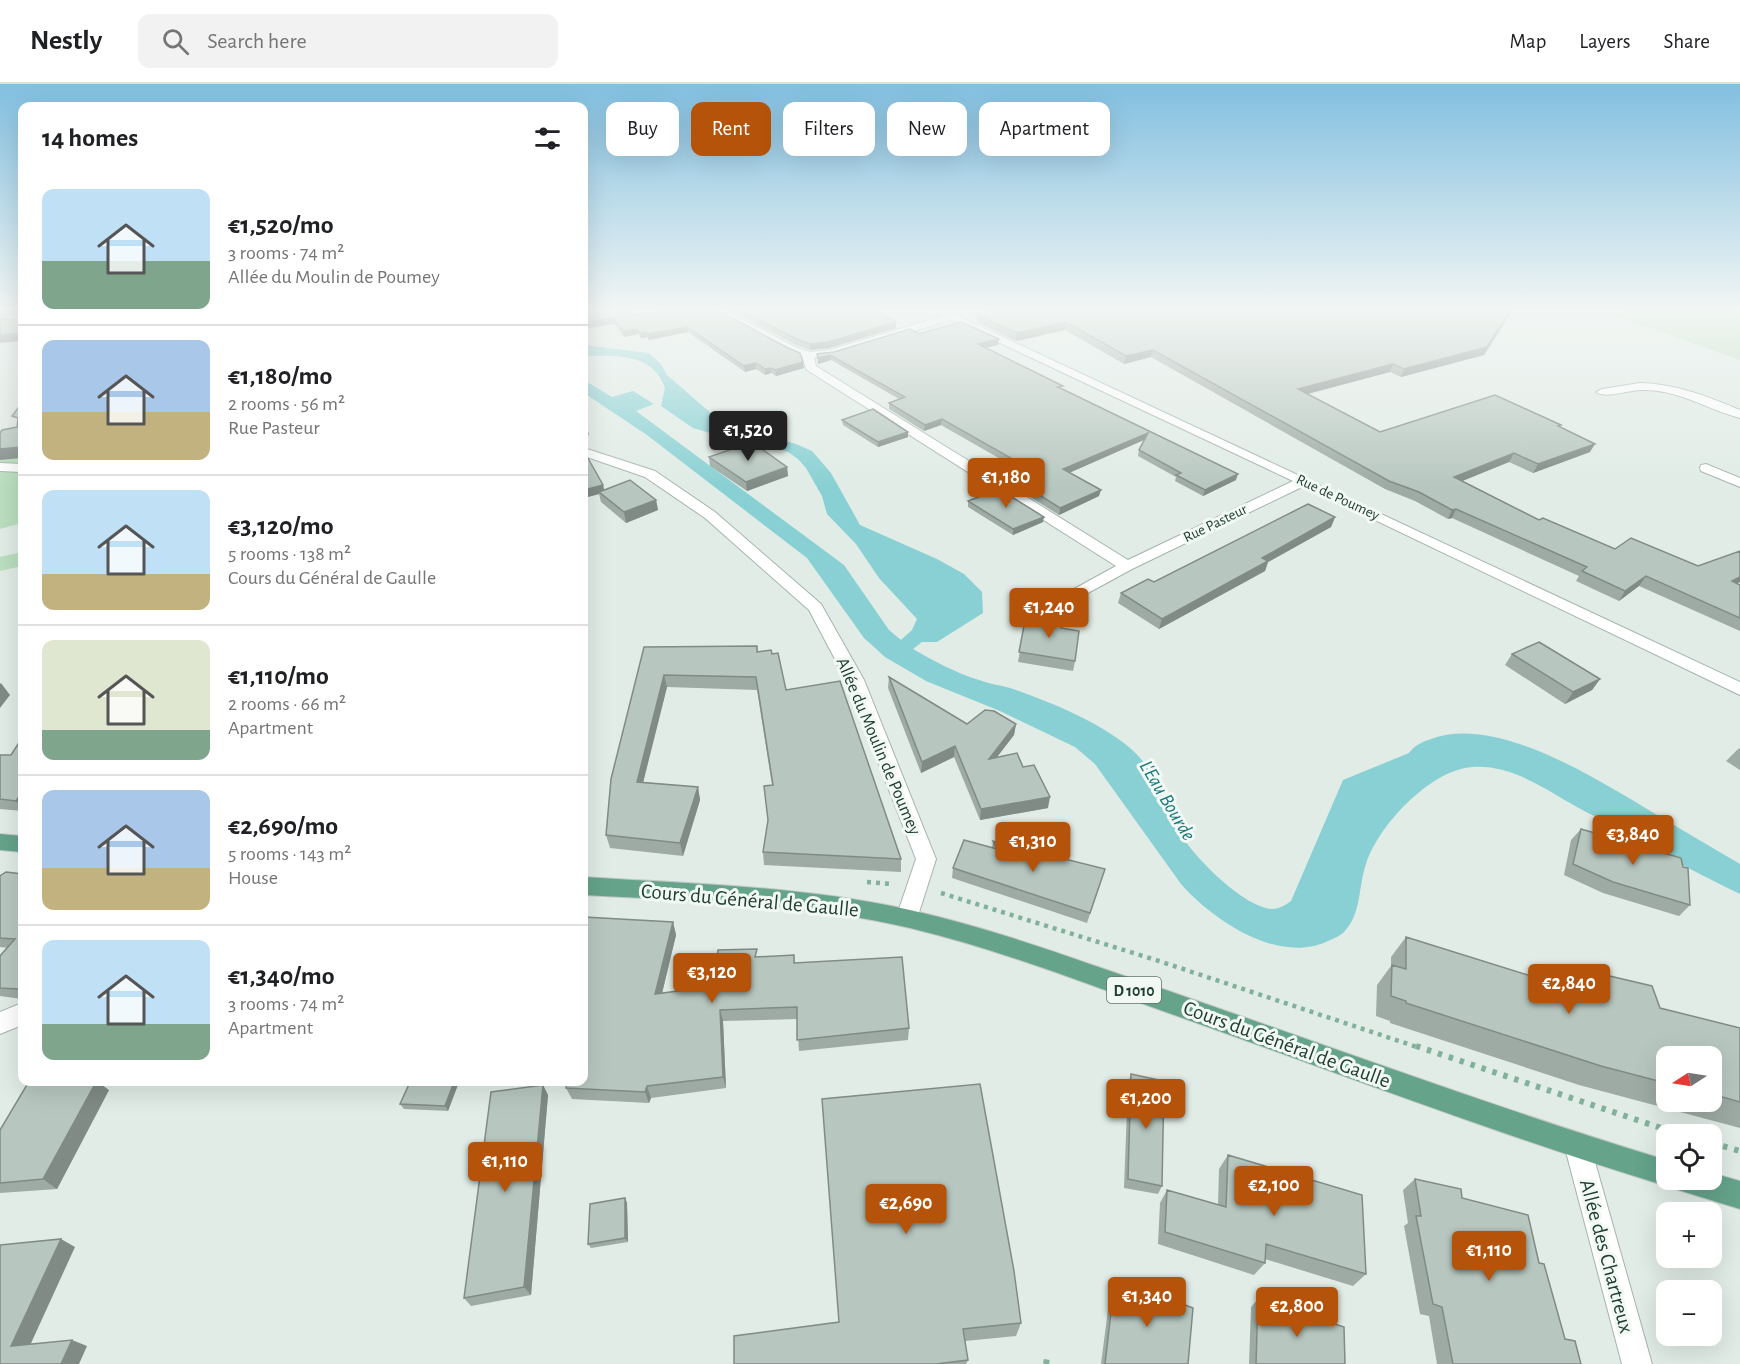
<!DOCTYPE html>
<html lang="en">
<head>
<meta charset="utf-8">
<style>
  body { margin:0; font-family:"Alegreya Sans",sans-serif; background:#f2f2f2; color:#202124; height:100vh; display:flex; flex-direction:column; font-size:22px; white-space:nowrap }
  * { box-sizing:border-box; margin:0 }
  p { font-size:20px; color:#757577 }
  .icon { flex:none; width:33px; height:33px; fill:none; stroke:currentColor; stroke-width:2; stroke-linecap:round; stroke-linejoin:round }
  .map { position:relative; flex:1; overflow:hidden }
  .drawer { position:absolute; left:18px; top:18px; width:570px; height:984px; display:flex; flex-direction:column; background:#fff; border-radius:12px; box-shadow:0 6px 24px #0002 }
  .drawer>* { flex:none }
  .top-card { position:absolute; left:606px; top:18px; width:570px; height:54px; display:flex; gap:12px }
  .needle { width:39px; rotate:258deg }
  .fabs { position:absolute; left:1656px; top:962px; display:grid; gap:12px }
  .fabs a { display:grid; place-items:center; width:66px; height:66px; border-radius:12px; background:#fff; box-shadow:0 6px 24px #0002; font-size:30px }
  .price { position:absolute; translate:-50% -51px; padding:0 14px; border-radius:6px; background:#b45309; color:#fff; font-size:20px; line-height:39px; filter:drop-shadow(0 2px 3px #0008) }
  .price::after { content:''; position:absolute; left:50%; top:36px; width:18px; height:14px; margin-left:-9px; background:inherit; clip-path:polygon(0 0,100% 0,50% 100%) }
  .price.on { background:#222; color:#fff }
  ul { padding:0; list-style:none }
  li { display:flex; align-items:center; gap:18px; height:150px; padding:0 24px }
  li+li { border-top:2px solid #e0e0e0 }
  li span { display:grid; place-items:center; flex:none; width:168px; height:120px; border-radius:12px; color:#555 }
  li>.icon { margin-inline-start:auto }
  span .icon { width:72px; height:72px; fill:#fffc; stroke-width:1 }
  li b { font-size:26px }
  h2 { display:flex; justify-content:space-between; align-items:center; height:72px; padding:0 24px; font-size:26px }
  .tag { padding:0 21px; border-radius:12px; background:#fff; box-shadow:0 6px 24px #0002; font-size:21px; line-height:54px }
  .tag.on { background:#b45309; color:#fff }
  header { display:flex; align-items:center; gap:36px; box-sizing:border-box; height:84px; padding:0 30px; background:#fff; border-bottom:2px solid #e0e0e0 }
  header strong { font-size:28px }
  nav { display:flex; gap:33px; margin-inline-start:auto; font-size:21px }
  .search { width:420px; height:54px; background:#f2f2f2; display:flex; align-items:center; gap:15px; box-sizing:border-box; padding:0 21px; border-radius:12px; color:#757577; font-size:22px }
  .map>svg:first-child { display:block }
</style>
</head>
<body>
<header>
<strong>Nestly</strong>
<div class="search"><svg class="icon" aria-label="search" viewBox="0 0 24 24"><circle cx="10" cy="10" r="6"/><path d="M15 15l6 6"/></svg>Search here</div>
<nav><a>Map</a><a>Layers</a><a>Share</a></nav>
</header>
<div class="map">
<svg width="1740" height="1280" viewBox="0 0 1740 1280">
  <rect width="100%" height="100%" fill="#e1ece6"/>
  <!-- green -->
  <path fill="#badebf" d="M1636,224H1740V276L1610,230Z
    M22,374V439L0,445V376Z
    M22,468V482L0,487V473Z"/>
  <!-- water -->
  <path fill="#88d0d3" d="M584,261L649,269L661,280L667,291L720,337L738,344L796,360L812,367L831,389L860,441L937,475L964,490L982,508L983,529L937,558H922L913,565C934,577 956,589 979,596C989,600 1000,601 1010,604C1049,617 1115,644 1141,675C1160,696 1163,719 1176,743C1190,769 1237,817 1266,824C1276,827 1284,822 1291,817L1343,696L1409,669C1415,661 1422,658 1431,655C1497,630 1598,696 1654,729C1682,746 1711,763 1740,780V810C1714,797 1688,785 1664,770C1651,762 1639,753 1625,746C1613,740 1600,735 1588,729C1551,710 1516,680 1472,683C1430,686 1378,742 1366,780C1358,803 1362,829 1344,848C1340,852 1333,855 1328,857C1278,881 1213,836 1181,800L1095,680L1075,663L1000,627L926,597L885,573L864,554L807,474L647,351L584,309V296L612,313L633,307L654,320L636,327L844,481L889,546L901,556L912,546L917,535L879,494L856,460L827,430L822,412L806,384L798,375L788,368L756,357L717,351L693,344L661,322L665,304C653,268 614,272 584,272Z"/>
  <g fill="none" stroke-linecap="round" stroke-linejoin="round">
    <!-- minor casing -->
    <g stroke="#a4b4ac" stroke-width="2">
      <path id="minor" d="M623,224H633L636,228L659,224H682L677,227L634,234Z
        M709,224H721L795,263L810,268L829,266L943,232L928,224H941L1740,598V611L1304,402L1132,485L1075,516H1065L1062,513L1065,510L1116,482L807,286L803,277V273L787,267ZM951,236L1293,397L1128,476L816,282L814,274L834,271Z
        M1640,299C1676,300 1707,312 1740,326V334C1706,325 1678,305 1641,306C1629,306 1605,315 1596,308L1602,305Z
        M584,364L655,387L715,428L821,520L864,596L936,775L915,841L907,843L899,841L896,834L916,775L846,596L809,526L705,434L645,393L584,372Z
        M0,379L22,380V388L0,387Z
        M1706,380L1740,394V403L1701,387L1700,384L1701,381Z
        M22,919V941L0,950V928Z
        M1578,1051L1587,1055L1591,1064L1652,1280H1622L1565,1064L1569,1055Z"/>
    </g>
    <!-- major casing -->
    <g stroke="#c1c9c6" stroke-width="2">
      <path id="major" d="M0,750L22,752V768L0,766Z
        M584,793C693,800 803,802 910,826C996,845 1079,877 1163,905C1331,963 1496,1024 1666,1076V1095H1712V1089L1740,1097V1125L1675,1105L1673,1099L1666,1102C1496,1050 1331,986 1163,927C1080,897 997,865 910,844C804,819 693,817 584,811Z"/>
    </g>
    <!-- path-far1 -->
    <path stroke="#81b19c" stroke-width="4.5" stroke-dasharray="4 5" stroke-linecap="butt" d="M867,798L892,800
      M941,809L1159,877L1420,964"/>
    <!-- path -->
    <path stroke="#81b19c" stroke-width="6" stroke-dasharray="4.5 7" stroke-linecap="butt" d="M1416,962L1679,1050
      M1712,1059L1740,1067
      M1046,1280L1048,1269"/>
    <!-- minor -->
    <use href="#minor" fill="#fff" fill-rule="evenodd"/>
    <!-- major -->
    <use href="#major" fill="#65a38b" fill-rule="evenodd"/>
  </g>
  <!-- wall -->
  <path fill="#9daba4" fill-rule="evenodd" d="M0,224H22V257L18,235V232L0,233Z
    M584,224L633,231L675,224L804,284L776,292L771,289L765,291L756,285L745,288L688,248L649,256L647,253L641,254L638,250L624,253L614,240L586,244L585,241H584Z
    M726,224H870L896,238V244L829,264L810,266L796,261Z
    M980,224H1514L1484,271L1401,293L1390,288L1308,310L1380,348L1561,341L1560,343L1590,368L1533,389L1509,378L1462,397L1539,436L1615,465L1698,482L1740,467V498L1737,499L1740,501V547L1639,502L1619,517L1576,497L1579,492L1452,434L1448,435L1415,417L1385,405L1151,273L1124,280L1065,246L1016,257L977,238V231L986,228Z
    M919,250L998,261L985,264L1236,396L1203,412L1175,397L1176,393L1138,372L1139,366L1144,356L1069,389L1099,412L1059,431L1016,404L1017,397L1030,392L941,341L924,347L889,325V319L899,315L831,276L818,280L817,270L834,268Z
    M842,336L908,348V353L878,363L843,341Z
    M709,373L787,383L788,392L747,407L710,382Z
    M604,406L656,416L658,426L626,439L601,418L599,410L584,414Z
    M968,417L1043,438L1013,451L968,423Z
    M1335,433L1331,443L1268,478L1265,487L1159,545L1118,519L1121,509L1154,498Z
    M1026,531L1061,544L1075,577L1073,587L1018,578Z
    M757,562L758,568L772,570L786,606L901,775V788L764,781L763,768L768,737L772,701L757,606L667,603L643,698L698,703L700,716L683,772L610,764L606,751L644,563Z
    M1512,570L1600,595L1592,606L1565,620L1505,581Z
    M889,593L967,640H1016L1014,651L997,673L1023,683L1048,724L980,736L954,673L921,689L888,604Z
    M22,654V727L0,725V671H11Z
    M1740,664V686L1726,677L1737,666Z
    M1581,745L1690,821L1679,832L1603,809L1564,791L1571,756Z
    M993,757L1105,785L1087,839L952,794L953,784L992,764Z
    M22,790V915L0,912V872L8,864L0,863V792Z
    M673,838L676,851L662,909L715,902L758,873L794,871L795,879L909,944L908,956L799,967L797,935L723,937L726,1004L651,1014L649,1019L572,1015L566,1004Z
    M1406,853L1538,894L1545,887L1559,891L1567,882L1660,924L1740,944V1044L1579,1001L1390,939V937L1376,932L1377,901L1391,882V873ZM1666,972H1712V1017H1666Z
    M1131,990L1162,1102L1158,1110L1124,1104L1128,999Z
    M459,998L448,1027L404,1025L400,1020Z
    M543,1001L548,1011L531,1211L471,1222L464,1214Z
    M109,1006L57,1105L0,1109V1046Z
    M1228,1071L1366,1190L1353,1202L1265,1175V1179L1254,1191L1158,1160L1160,1119L1167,1106L1218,1121L1219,1085Z
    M1415,1095L1462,1114L1539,1179L1565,1255L1581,1280H1437L1429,1232L1420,1230L1404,1142L1408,1139L1403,1106Z
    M625,1114L627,1119L628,1158L591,1164L588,1160Z
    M1115,1194L1188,1280H1101L1111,1202Z
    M1258,1215L1345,1280H1249L1251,1223Z
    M839,1238L1021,1239L1016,1252L965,1257L968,1276L966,1280H734Z"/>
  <!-- shaded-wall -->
  <path fill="#808b86" d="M1512,224H1514L1484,271L1401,293L1404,285Z
    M613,234L614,240L586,244L585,238Z
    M896,238V244L829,264L810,266V260Z
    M1066,238L1065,246L1016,257L1017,249Z
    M687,243L688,248L649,256L648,250Z
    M637,245L638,250L624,253L623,247Z
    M646,248L647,253L641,254L640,249Z
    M22,249V257L0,259V251Z
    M999,255L998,261L977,265L978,260Z
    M1153,266L1151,273L1124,280L1126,272Z
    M830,271L831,276L818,280V274Z
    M803,278L804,284L776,292L775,286Z
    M756,279V285L745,288L744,282Z
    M1393,280L1390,288L1295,313L1298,305Z
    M771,284V289L765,291V285Z
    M942,335L941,341L924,347L925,341Z
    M587,343L589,351L584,353V344Z
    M908,348V353L878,363V358Z
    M1148,349L1146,355L1062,392L1063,385Z
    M1595,360L1590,368L1533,389L1538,380Z
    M22,363V374L0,376V365Z
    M1514,369L1509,378L1450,402L1454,393Z
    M787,383L788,392L747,407L746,398Z
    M1238,390L1236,396L1203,412L1205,406Z
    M603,401L605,409L599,408V410L584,414V406Z
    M1101,406L1099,412L1059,431L1060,424Z
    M656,416L658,426L626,439L624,428Z
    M1456,425L1452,434L1448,435L1452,426Z
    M1044,433L1043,438L1013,451V445Z
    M1335,433L1331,443L1268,478L1265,487L1159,545L1162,535L1262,474Z
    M1646,492L1639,502L1619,517L1625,507Z
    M1740,493V498L1725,507L1732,497Z
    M664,591L667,603L640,711L637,698Z
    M1600,595L1592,606L1565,620L1573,608Z
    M1,599L10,611L0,624V600Z
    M1016,640L1014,651L987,686L989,675Z
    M955,662L954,673L921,689L922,678Z
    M698,703L700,716L683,772L680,759Z
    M22,708V723L16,717Z
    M1050,713L1048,724L980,736L981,725Z
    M673,838L676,851L659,922L655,910Z
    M22,900V909L18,905Z
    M720,926L723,937L726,1004L723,993Z
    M96,998H98L109,1006L57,1105L43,1095Z
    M454,998H459L448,1027L445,1022Z
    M543,1001L548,1011L531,1211L524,1203Z
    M647,1002L651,1014L649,1019L645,1008Z
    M625,1114L627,1119L628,1158L625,1154Z
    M61,1155L75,1163L27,1268L11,1262Z
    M72,1256L87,1262L79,1280H61Z"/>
  <!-- building -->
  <path fill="#b7c7bf" stroke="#808b86" stroke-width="1.5" d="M0,224H22V249L0,251V235H18L20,227L17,224L0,225Z
    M584,224H626L633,231L675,224H714L786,263L800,269L803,278L775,286L771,284L765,285L756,279L744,282L687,243L648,250L646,248L640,249L637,245L623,247L613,234L585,238L584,236Z
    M736,224H870L896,238L828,258L810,260L796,255Z
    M992,224H1512L1487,263L1404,285L1393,280L1298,305L1380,348L1495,311L1561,341L1558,342L1595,360L1538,380L1514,369L1454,393L1539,436L1543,434L1615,465L1631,454L1698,482L1740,467V493L1732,497L1740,501V534L1646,492L1625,507L1582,487L1587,483L1456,425L1452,426L1419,408L1389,397L1153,266L1126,272L1066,238L1017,249L977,231L994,226Z
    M961,238L999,255L978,260L1063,302L1058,303L1238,390L1205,406L1176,391L1181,389L1139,366L1148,349L1063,385L1101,406L1060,424L1017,397L1037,389L942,335L925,341L889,319L905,313L830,271L818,274L817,270L834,268L910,245L919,250Z
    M22,319V363L0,365V349L2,346L17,343L18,334L12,332Z
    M873,325L908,348L878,358L842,336Z
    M584,334L587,343L584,344Z
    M752,358L787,383L746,398L709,373Z
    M584,367L603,401L584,406Z
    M630,396L656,416L624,428L599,408Z
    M999,405L1044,433L1013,445L968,417Z
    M1308,420L1335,433L1262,474L1268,477L1162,535L1121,509L1148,495L1154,498Z
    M1026,531L1062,536L1061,544L1079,547L1075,577L1019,568Z
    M1539,558L1600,595L1573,608L1512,570Z
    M757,562V568L771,566L772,570L778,569L786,606L840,597L901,775L763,768L768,736L764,702L773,701L756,593L664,591L637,698L698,703L680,759L606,751L611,695L644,563Z
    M889,593L967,640L985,626L994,627L1016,640L989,675L1017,669L1023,683L1034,681L1050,713L981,725L955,662L922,678Z
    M22,654V708L16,717L0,715V671H11Z
    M1581,745L1681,774L1683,783L1688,784L1690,821L1613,798L1573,780Z
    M964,756L997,765L993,757L1105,785L1090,829L953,784Z
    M6,788L22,790V900L18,905L0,904V872L15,855L0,854V792Z
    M584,833L673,838L655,910L715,902L718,866L757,865L755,873L794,871V879L902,873L909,944L797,956V923L720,926L723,993L647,1002L645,1008L566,1004L567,998H584Z
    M1406,853L1547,897L1545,887L1569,895L1567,882L1652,902L1660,924L1740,944V1018L1712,1010V972H1666V999L1601,982L1406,919V917L1391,912L1392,881L1406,885Z
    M1131,990L1164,997L1162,1102L1128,1095Z
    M60,998H96L43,1095L0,1099V1046L28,999Z
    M410,998H454L445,1022L400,1020Z
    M980,1000L1014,1187L1021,1239L963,1245L968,1276L936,1280H734V1252L839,1238L822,1015Z
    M543,1001L524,1203L464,1214L491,1008Z
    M1228,1071L1362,1111L1366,1190L1266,1160L1265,1179L1165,1148L1167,1106L1226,1123Z
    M1415,1095L1461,1105L1462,1114L1528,1131L1539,1179L1544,1180L1565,1255L1575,1257L1581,1280H1453L1442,1223L1433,1220L1416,1132H1421Z
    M625,1114V1154L588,1160L590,1120Z
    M61,1155L11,1262L72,1256L61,1280H0V1161Z
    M1115,1194L1193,1224L1188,1280H1105Z
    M1258,1215L1344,1243L1345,1280H1256Z"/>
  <!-- sky -->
  <linearGradient id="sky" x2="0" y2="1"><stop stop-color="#81bfe0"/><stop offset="0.56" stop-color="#f2f6f4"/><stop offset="1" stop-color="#f2f6f4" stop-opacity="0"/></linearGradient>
  <rect width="1740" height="403" fill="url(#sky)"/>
  <g text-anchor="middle" stroke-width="6" stroke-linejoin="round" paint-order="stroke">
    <!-- far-street labels -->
    <g font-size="15" fill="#213e32" stroke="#f2f9f5">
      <text transform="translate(1338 413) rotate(25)" y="5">Rue de Poumey</text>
      <text transform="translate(1215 439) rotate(-26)" y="5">Rue Pasteur</text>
    </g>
    <!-- shield labels -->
    <rect fill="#f2f9f5" stroke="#60766c" stroke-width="1.5" x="1107" y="893" width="54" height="26" rx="4.5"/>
    <g font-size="16" font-weight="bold" fill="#213e32">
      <text x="1134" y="912">D 1010</text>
    </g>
    <!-- street labels -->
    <g font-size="18" fill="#213e32" stroke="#f2f9f5">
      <text transform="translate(879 662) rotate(67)" y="6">Allée du Moulin de Poumey</text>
    </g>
    <!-- water labels -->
    <g font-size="20" font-style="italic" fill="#1a777b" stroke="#f2f9f5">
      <text transform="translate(1168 716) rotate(59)" y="7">L'Eau Bourde</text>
    </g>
    <!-- near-street labels -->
    <g font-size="21" fill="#213e32" stroke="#f2f9f5">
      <text transform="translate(750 816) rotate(5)" y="7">Cours du Général de Gaulle</text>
      <text transform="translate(1287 960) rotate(20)" y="7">Cours du Général de Gaulle</text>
      <text transform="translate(1607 1172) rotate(75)" y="7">Allée des Chartreux</text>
    </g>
  </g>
</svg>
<div class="fabs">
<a><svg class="needle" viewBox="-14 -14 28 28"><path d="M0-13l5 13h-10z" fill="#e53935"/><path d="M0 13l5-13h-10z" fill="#757577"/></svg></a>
<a><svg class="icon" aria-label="locate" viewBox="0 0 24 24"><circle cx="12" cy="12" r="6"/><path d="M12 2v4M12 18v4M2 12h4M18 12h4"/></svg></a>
<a>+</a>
<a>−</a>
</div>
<b class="price on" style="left:748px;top:378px">€1,520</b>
<b class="price" style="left:1006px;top:425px">€1,180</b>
<b class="price" style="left:1049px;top:555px">€1,240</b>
<b class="price" style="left:1633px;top:782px">€3,840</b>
<b class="price" style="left:1033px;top:789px">€1,310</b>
<b class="price" style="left:712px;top:920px">€3,120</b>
<b class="price" style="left:1569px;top:931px">€2,840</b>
<b class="price" style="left:1146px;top:1046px">€1,200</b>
<b class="price" style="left:505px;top:1109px">€1,110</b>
<b class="price" style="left:1274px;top:1133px">€2,100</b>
<b class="price" style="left:906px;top:1151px">€2,690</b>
<b class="price" style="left:1489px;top:1198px">€1,110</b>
<b class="price" style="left:1147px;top:1244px">€1,340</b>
<b class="price" style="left:1297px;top:1254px">€2,800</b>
<div class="top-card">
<a class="tag">Buy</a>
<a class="tag on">Rent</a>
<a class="tag">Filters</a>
<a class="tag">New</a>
<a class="tag">Apartment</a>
</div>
<section class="drawer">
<h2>14 homes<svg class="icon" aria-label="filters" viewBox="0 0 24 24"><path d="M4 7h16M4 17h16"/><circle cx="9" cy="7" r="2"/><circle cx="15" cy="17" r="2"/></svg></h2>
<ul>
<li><span style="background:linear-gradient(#bfe0f5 60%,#7fa58c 0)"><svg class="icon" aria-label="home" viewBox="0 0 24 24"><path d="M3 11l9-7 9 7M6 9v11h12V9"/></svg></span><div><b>€1,520/mo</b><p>3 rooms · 74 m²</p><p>Allée du Moulin de Poumey</p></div></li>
<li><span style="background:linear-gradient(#a9c7e8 60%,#c2b280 0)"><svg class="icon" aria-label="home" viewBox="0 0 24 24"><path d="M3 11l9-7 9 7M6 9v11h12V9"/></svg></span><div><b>€1,180/mo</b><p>2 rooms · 56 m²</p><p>Rue Pasteur</p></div></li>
<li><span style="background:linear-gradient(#bfe0f5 70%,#c2b280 0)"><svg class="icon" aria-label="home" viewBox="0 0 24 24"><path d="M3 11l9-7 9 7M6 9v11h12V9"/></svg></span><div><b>€3,120/mo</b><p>5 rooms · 138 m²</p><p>Cours du Général de Gaulle</p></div></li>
<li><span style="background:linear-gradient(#dfe7d0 75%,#7fa58c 0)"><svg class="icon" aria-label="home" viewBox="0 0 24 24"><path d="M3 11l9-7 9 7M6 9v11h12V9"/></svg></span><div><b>€1,110/mo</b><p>2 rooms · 66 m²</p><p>Apartment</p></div></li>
<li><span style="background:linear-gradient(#a9c7e8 65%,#c2b280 0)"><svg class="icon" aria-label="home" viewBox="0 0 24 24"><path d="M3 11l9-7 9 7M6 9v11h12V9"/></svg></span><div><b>€2,690/mo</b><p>5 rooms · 143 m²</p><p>House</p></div></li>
<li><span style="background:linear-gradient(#bfe0f5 70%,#7fa58c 0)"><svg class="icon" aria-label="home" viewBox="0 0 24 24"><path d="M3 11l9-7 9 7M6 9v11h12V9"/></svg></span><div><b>€1,340/mo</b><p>3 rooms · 74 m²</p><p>Apartment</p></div></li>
</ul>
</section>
</div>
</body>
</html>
